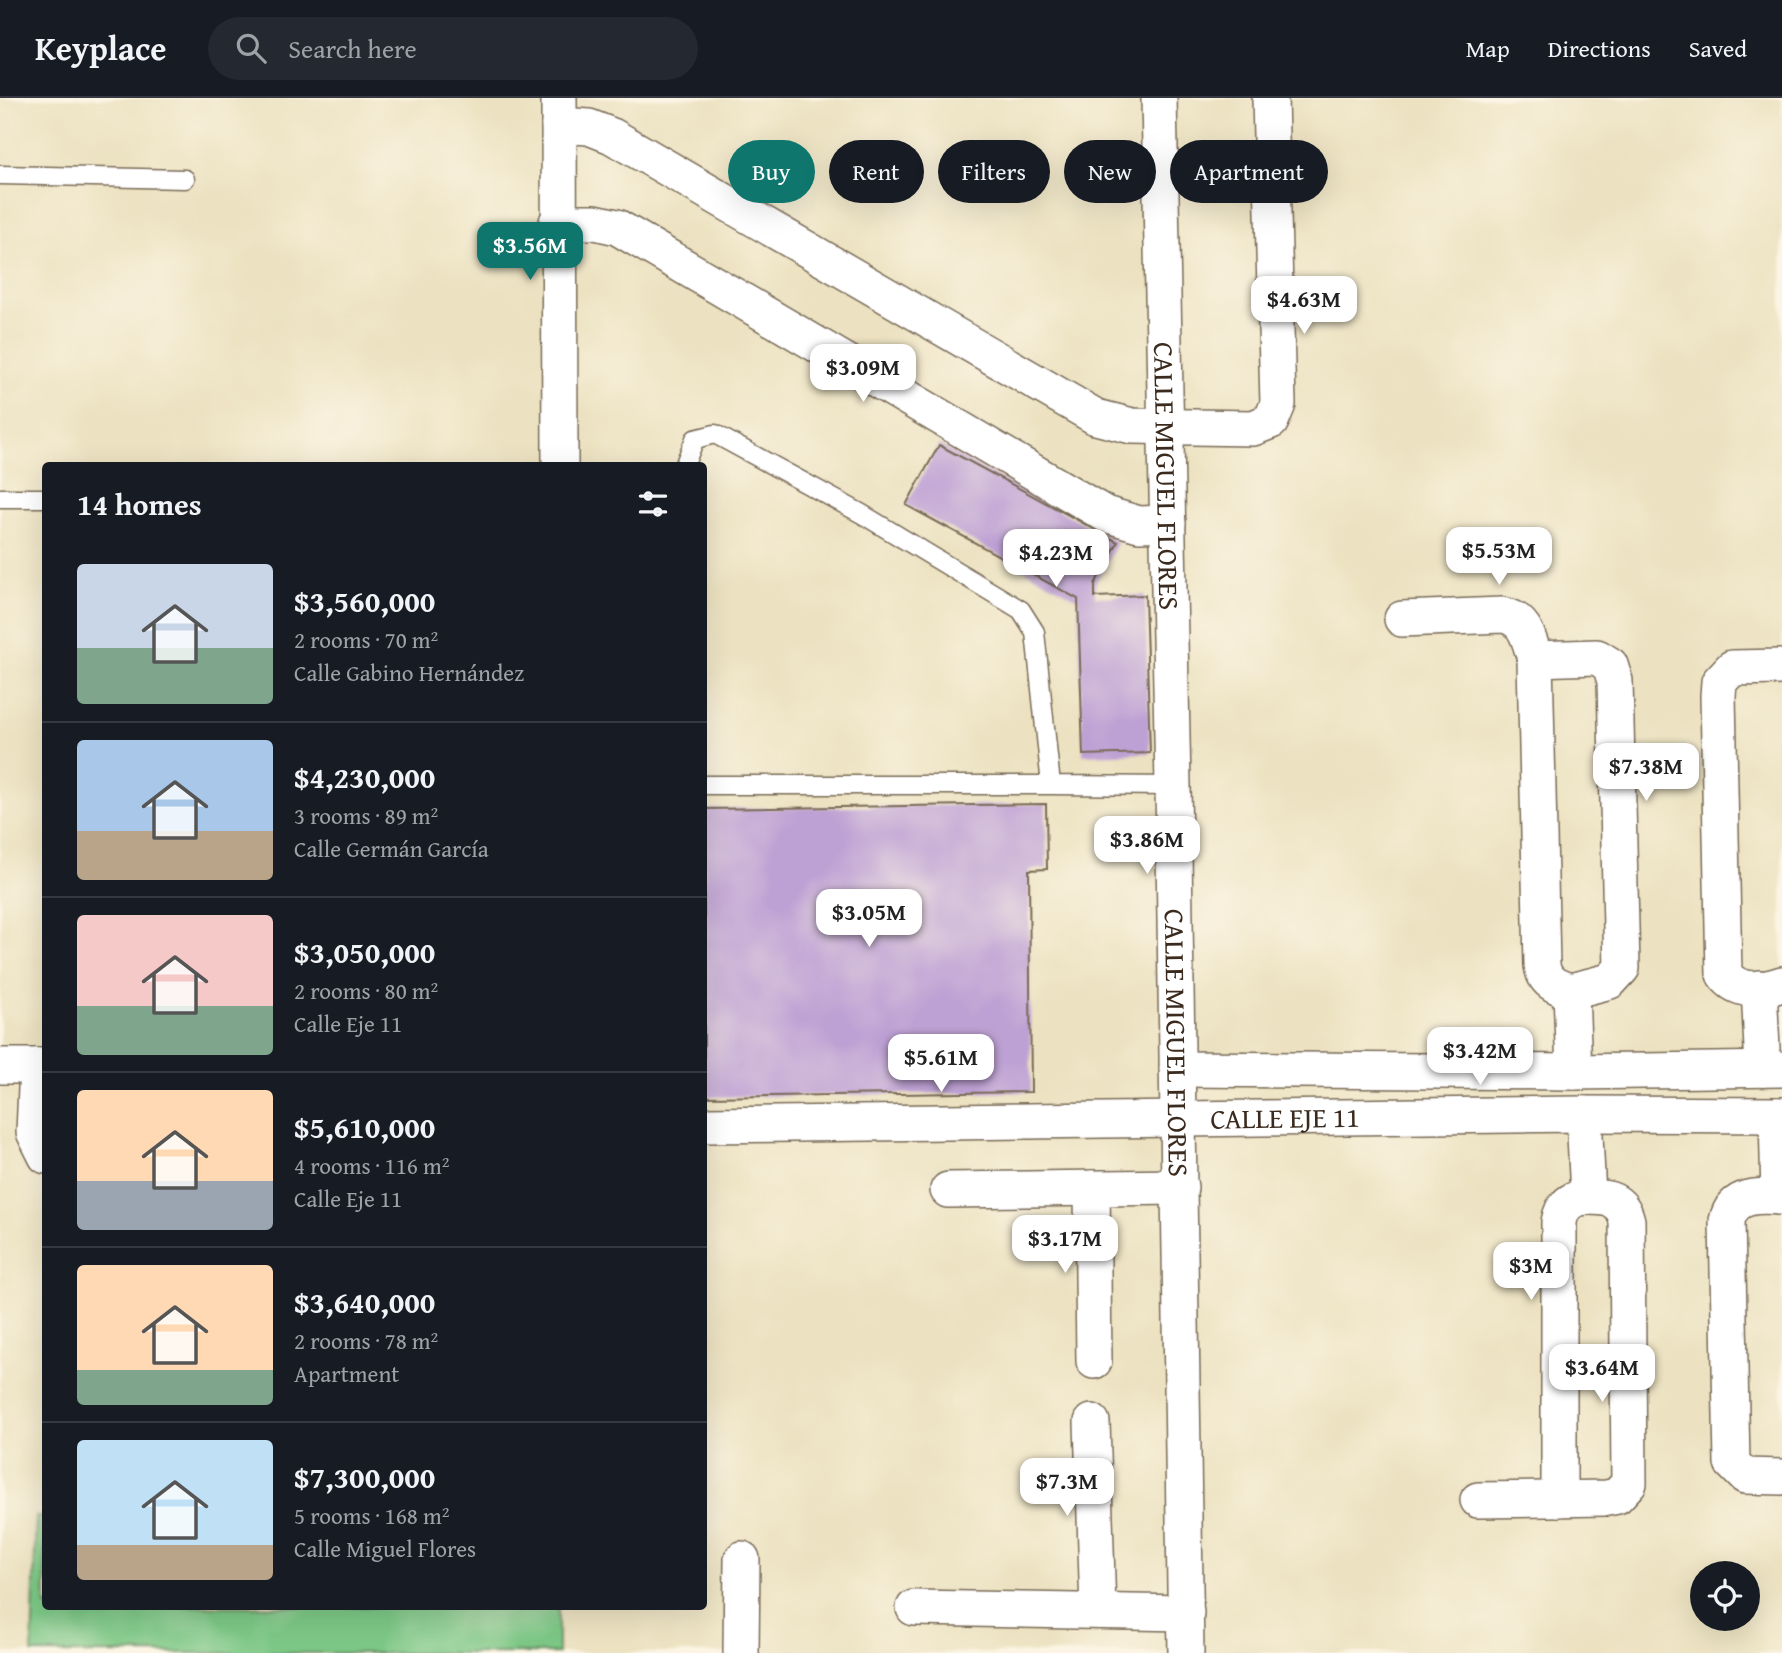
<!DOCTYPE html>
<html lang="en">
<head>
<meta charset="utf-8">
<style>
  body { margin:0; font-family:"Gentium Book Plus",serif; background:#242831; color:#f1f3f6; height:100vh; display:flex; flex-direction:column; font-size:26px; white-space:nowrap }
  * { box-sizing:border-box; margin:0 }
  p { font-size:23px; color:#9ea1a6 }
  .icon { flex:none; width:38px; height:38px; fill:none; stroke:currentColor; stroke-width:2; stroke-linecap:round; stroke-linejoin:round }
  .map { position:relative; flex:1; overflow:hidden }
  .details { position:absolute; left:42px; top:364px; width:665px; height:1148px; display:flex; flex-direction:column; background:#171b24; border-radius:7px; box-shadow:0 7px 28px #0002 }
  .details>* { flex:none }
  .banner { position:absolute; left:728px; top:42px; width:665px; height:63px; display:flex; gap:14px }
  .buttons { position:absolute; left:1690px; top:1463px; display:grid; gap:14px }
  .buttons a { display:grid; place-items:center; width:70px; height:70px; border-radius:50%; background:#171b24; box-shadow:0 7px 28px #0002; font-size:35px }
  .price { position:absolute; translate:-50% -60px; padding:0 16px; border-radius:14px; background:#fff; color:#222; font-size:23px; line-height:46px; filter:drop-shadow(0 2px 4px #0008) }
  .price::after { content:''; position:absolute; left:50%; top:42px; width:21px; height:16px; margin-left:-10px; background:inherit; clip-path:polygon(0 0,100% 0,50% 100%) }
  .price.selected { background:#0f766e; color:#fff }
  ul { padding:0; list-style:none }
  li { display:flex; align-items:center; gap:21px; height:175px; padding:0 35px }
  li+li { border-top:2px solid #363941 }
  li span { display:grid; place-items:center; flex:none; width:196px; height:140px; border-radius:7px; color:#555 }
  li>.icon { margin-inline-start:auto }
  span .icon { width:84px; height:84px; fill:#fffc; stroke-width:1 }
  li b { font-size:30px }
  h2 { display:flex; justify-content:space-between; align-items:center; height:84px; padding:0 35px; font-size:30px }
  .chip { padding:0 24px; border-radius:32px; background:#171b24; box-shadow:0 7px 28px #0002; font-size:24px; line-height:63px }
  .chip.selected { background:#0f766e; color:#fff }
  header { display:flex; align-items:center; gap:42px; box-sizing:border-box; height:98px; padding:0 35px; background:#171b24; border-bottom:2px solid #363941 }
  header strong { font-size:33px }
  nav { display:flex; gap:38px; margin-inline-start:auto; font-size:24px }
  .search { width:490px; height:63px; background:#242831; display:flex; align-items:center; gap:18px; box-sizing:border-box; padding:0 24px; border-radius:38px; color:#9ea1a6; font-size:26px }
  .map>svg:first-child { display:block }
</style>
</head>
<body>
<header>
<strong>Keyplace</strong>
<div class="search"><svg class="icon" aria-label="search" viewBox="0 0 24 24"><circle cx="10" cy="10" r="6"/><path d="M15 15l6 6"/></svg>Search here</div>
<nav><a>Map</a><a>Directions</a><a>Saved</a></nav>
</header>
<div class="map">
<svg width="1782" height="1555" viewBox="0 0 1782 1555">
  <rect width="100%" height="100%" fill="#fcf5e5"/>
  <filter id="ink" filterUnits="userSpaceOnUse"><feTurbulence type="fractalNoise" baseFrequency=".0143" numOctaves="2"/><feDisplacementMap in="SourceGraphic" scale="14" xChannelSelector="R" yChannelSelector="G"/><feConvolveMatrix kernelMatrix="1 2 1 2 8 2 1 2 1" color-interpolation-filters="sRGB"/></filter>
  <filter id="wash" filterUnits="userSpaceOnUse"><feTurbulence type="fractalNoise" baseFrequency=".00686" numOctaves="4" result="noise"/><feDisplacementMap in="SourceGraphic" scale="28" xChannelSelector="R" yChannelSelector="G"/><feGaussianBlur stdDeviation="1.57" result="paint"/><feColorMatrix in="noise" values="0 0 0 0 0 0 0 0 0 0 0 0 0 0 0 0 0 1.4 0 .05"/><feComposite in="paint" operator="in"/></filter>
  <g filter="url(#wash)">
    <rect width="100%" height="100%" fill="#ece2c1"/>
    <!-- green -->
    <path fill="#7cc785" stroke="#5c7852" stroke-width="2" d="M36,1418H45L46,1508L558,1509V1555H32Z"/>
    <g id="blocks">
      <!-- building -->
      <path fill="#bea1d4" d="M939,347L1118,444L1095,486V499L1145,497L1150,655L1083,657L1078,501L906,407Z
        M1046,706L1047,771L1029,772L1031,994L704,999V711Z"/>
    </g>
  </g>
  <g filter="url(#ink)">
    <use href="#blocks" fill-opacity="0" stroke="#796a57" stroke-width="2"/>
    <g fill="none" stroke-linecap="round" stroke-linejoin="round">
      <!-- service casing -->
      <g stroke="#796a57" stroke-width="21">
        <path id="service" d="M0,77L185,81
          M684,368L695,341L715,336L862,416L1021,512L1035,534L1051,687H704
          M0,400H46
          M1051,687L1173,688"/>
      </g>
      <!-- minor casing -->
      <g stroke="#796a57" stroke-width="38">
        <g id="minor">
          <path d="M559,0L560,368"/>
          <path id="s1" d="M1159,0L1173,688L1186,1555"/>
          <path d="M559,27L589,29L612,38L1096,319L1132,328L1253,330L1271,323L1278,306L1270,0"/>
          <path d="M557,124H595L617,129L1105,416L1139,426L1168,425"/>
          <path d="M1402,521L1502,517C1526,520 1529,542 1535,561L1542,867C1544,884 1556,889 1571,893L1574,974"/>
          <path d="M1535,561L1597,559L1610,567L1615,583L1622,870L1610,883L1571,893"/>
          <path d="M1782,569L1732,570L1719,584L1718,598L1724,876C1737,895 1762,893 1782,886"/>
          <path d="M1759,890L1763,971"/>
          <path d="M0,968H46"/>
          <path d="M37,968L34,1034L46,1058"/>
          <path d="M1177,971L1574,974L1782,971"/>
          <path d="M1777,1017L1779,1099"/>
          <path id="s2" d="M704,1027L1584,1016L1782,1017"/>
          <path d="M1092,1090L1094,1263"/>
          <path d="M948,1092L1180,1089"/>
          <path d="M1782,1099C1758,1097 1733,1096 1727,1123L1732,1365L1745,1378L1782,1379"/>
          <path d="M1092,1324L1098,1513"/>
          <path d="M1559,1401V1124C1562,1107 1571,1100 1588,1099L1584,1016"/>
          <path d="M1478,1402L1607,1400L1617,1398L1629,1385L1627,1123C1622,1101 1608,1099 1588,1099"/>
          <path d="M914,1510L1186,1515"/>
          <path d="M741,1555L742,1461"/>
        </g>
      </g>
      <!-- service -->
      <use href="#service" stroke="#fff" stroke-width="18"/>
      <!-- minor -->
      <use href="#minor" stroke="#fff" stroke-width="35"/>
    </g>
  </g>
  <g text-anchor="middle" stroke-width="6" stroke-linejoin="round" paint-order="stroke">
    <!-- street labels -->
    <g font-size="28" fill="#3b2a1e" stroke="#fcf5e5">
      <text dy="10" stroke="none"><textPath href="#s1" startOffset="378">CALLE MIGUEL FLORES</textPath></text>
      <text dy="10" stroke="none"><textPath href="#s1" startOffset="945">CALLE MIGUEL FLORES</textPath></text>
      <text dy="10" stroke="none"><textPath href="#s2" startOffset="581">CALLE EJE 11</textPath></text>
    </g>
  </g>
</svg>
<div class="buttons">
<a><svg class="icon" aria-label="locate" viewBox="0 0 24 24"><circle cx="12" cy="12" r="6"/><path d="M12 2v4M12 18v4M2 12h4M18 12h4"/></svg></a>
</div>
<b class="price selected" style="left:530px;top:184px">$3.56M</b>
<b class="price" style="left:1304px;top:238px">$4.63M</b>
<b class="price" style="left:863px;top:306px">$3.09M</b>
<b class="price" style="left:1499px;top:489px">$5.53M</b>
<b class="price" style="left:1056px;top:491px">$4.23M</b>
<b class="price" style="left:1646px;top:705px">$7.38M</b>
<b class="price" style="left:1147px;top:778px">$3.86M</b>
<b class="price" style="left:869px;top:851px">$3.05M</b>
<b class="price" style="left:1480px;top:989px">$3.42M</b>
<b class="price" style="left:941px;top:996px">$5.61M</b>
<b class="price" style="left:1065px;top:1177px">$3.17M</b>
<b class="price" style="left:1531px;top:1204px">$3M</b>
<b class="price" style="left:1602px;top:1306px">$3.64M</b>
<b class="price" style="left:1067px;top:1420px">$7.3M</b>
<div class="banner">
<a class="chip selected">Buy</a>
<a class="chip">Rent</a>
<a class="chip">Filters</a>
<a class="chip">New</a>
<a class="chip">Apartment</a>
</div>
<section class="details">
<h2>14 homes<svg class="icon" aria-label="filters" viewBox="0 0 24 24"><path d="M4 7h16M4 17h16"/><circle cx="9" cy="7" r="2"/><circle cx="15" cy="17" r="2"/></svg></h2>
<ul>
<li><span style="background:linear-gradient(#c9d6e8 60%,#7fa58c 0)"><svg class="icon" aria-label="home" viewBox="0 0 24 24"><path d="M3 11l9-7 9 7M6 9v11h12V9"/></svg></span><div><b>$3,560,000</b><p>2 rooms · 70 m²</p><p>Calle Gabino Hernández</p></div></li>
<li><span style="background:linear-gradient(#a9c7e8 65%,#b9a48a 0)"><svg class="icon" aria-label="home" viewBox="0 0 24 24"><path d="M3 11l9-7 9 7M6 9v11h12V9"/></svg></span><div><b>$4,230,000</b><p>3 rooms · 89 m²</p><p>Calle Germán García</p></div></li>
<li><span style="background:linear-gradient(#f6c9c9 65%,#7fa58c 0)"><svg class="icon" aria-label="home" viewBox="0 0 24 24"><path d="M3 11l9-7 9 7M6 9v11h12V9"/></svg></span><div><b>$3,050,000</b><p>2 rooms · 80 m²</p><p>Calle Eje 11</p></div></li>
<li><span style="background:linear-gradient(#ffd9b3 65%,#9aa5b1 0)"><svg class="icon" aria-label="home" viewBox="0 0 24 24"><path d="M3 11l9-7 9 7M6 9v11h12V9"/></svg></span><div><b>$5,610,000</b><p>4 rooms · 116 m²</p><p>Calle Eje 11</p></div></li>
<li><span style="background:linear-gradient(#ffd9b3 75%,#7fa58c 0)"><svg class="icon" aria-label="home" viewBox="0 0 24 24"><path d="M3 11l9-7 9 7M6 9v11h12V9"/></svg></span><div><b>$3,640,000</b><p>2 rooms · 78 m²</p><p>Apartment</p></div></li>
<li><span style="background:linear-gradient(#bfe0f5 75%,#b9a48a 0)"><svg class="icon" aria-label="home" viewBox="0 0 24 24"><path d="M3 11l9-7 9 7M6 9v11h12V9"/></svg></span><div><b>$7,300,000</b><p>5 rooms · 168 m²</p><p>Calle Miguel Flores</p></div></li>
</ul>
</section>
</div>
</body>
</html>
